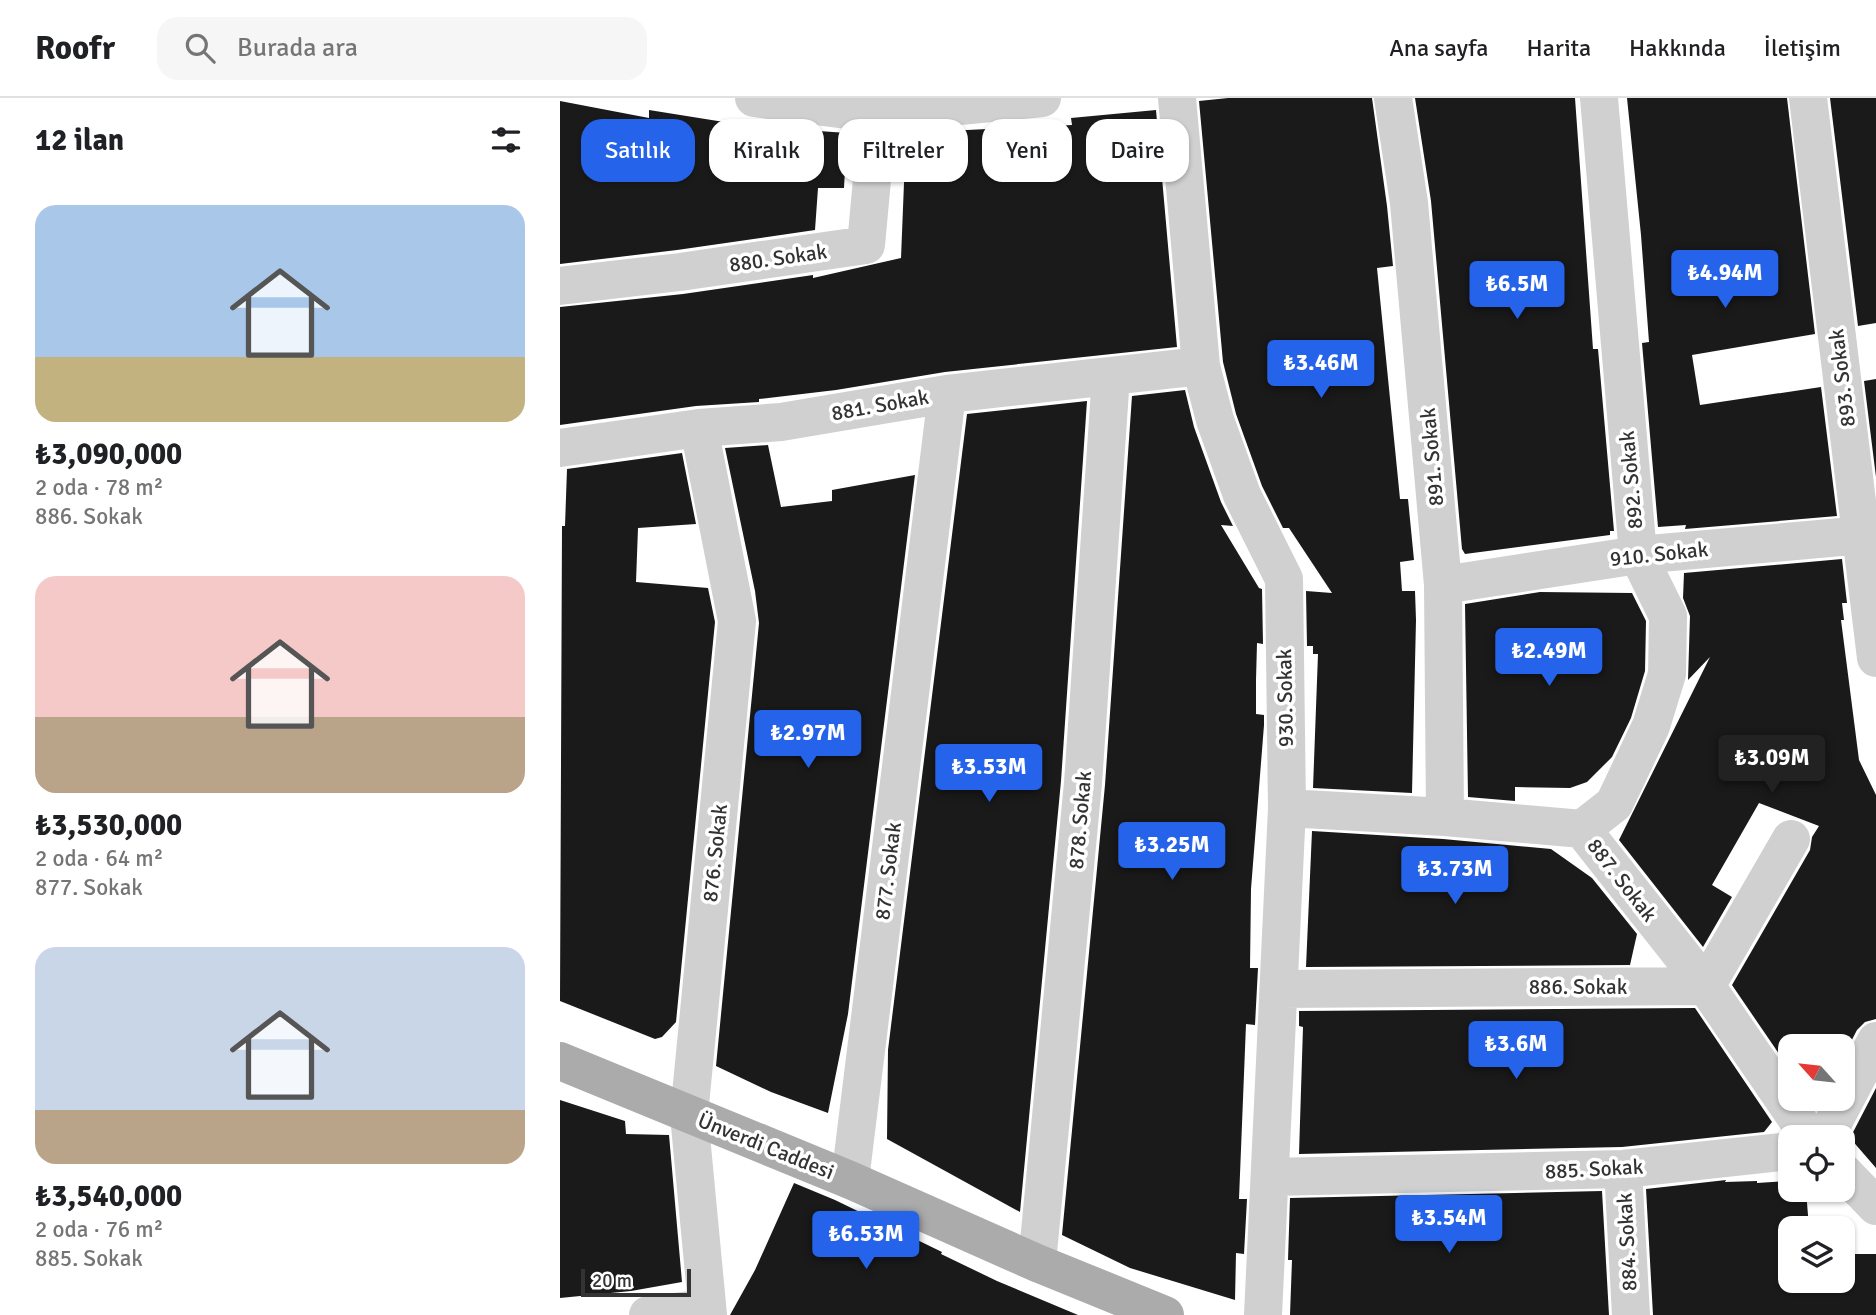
<!DOCTYPE html>
<html lang="tr">
<head>
<meta charset="utf-8">
<style>
  body { margin:0; font-family:Signika,sans-serif; background:#f6f6f6; color:#202124; height:100vh; display:flex; flex-direction:column; font-size:26px; white-space:nowrap }
  * { box-sizing:border-box; margin:0 }
  p { font-size:23px; color:#757577 }
  .icon { flex:none; width:38px; height:38px; fill:none; stroke:currentColor; stroke-width:2; stroke-linecap:round; stroke-linejoin:round }
  .map { position:relative; flex:1; overflow:hidden }
  .panel { display:flex; flex-direction:column; background:#fff; width:560px }
  .panel>* { flex:none }
  .banner { position:absolute; left:21px; top:21px; width:665px; height:63px; display:flex; gap:14px }
  .needle { width:46px; rotate:297deg }
  .tools { position:absolute; left:1218px; top:936px; display:grid; gap:14px }
  .tools a { display:grid; place-items:center; width:77px; height:77px; border-radius:14px; background:#fff; box-shadow:0 2px 5px #0004; font-size:35px }
  .scale { position:absolute; left:21px; bottom:18px; width:110px; box-sizing:border-box; padding-left:7px; border:4px solid #333; border-top:0; font-size:19px; line-height:24px; white-space:nowrap; color:#333; -webkit-text-stroke:5px #fff; paint-order:stroke }
  .price { position:absolute; translate:-50% -60px; padding:0 16px; border-radius:7px; background:#2563eb; color:#fff; font-size:23px; line-height:46px; filter:drop-shadow(0 2px 4px #0008) }
  .price::after { content:''; position:absolute; left:50%; top:42px; width:21px; height:16px; margin-left:-10px; background:inherit; clip-path:polygon(0 0,100% 0,50% 100%) }
  .price.on { background:#222; color:#fff }
  ul { padding:0; list-style:none }
  li { display:grid; align-content:center; gap:14px; height:371px; padding:0 35px }
  li span { display:grid; place-items:center; height:217px; border-radius:21px; color:#555 }
  li>.icon { margin-inline-start:auto }
  span .icon { width:126px; height:126px; fill:#fffc; stroke-width:1 }
  li b { font-size:30px }
  h2 { display:flex; justify-content:space-between; align-items:center; height:84px; padding:0 35px; font-size:30px }
  .tag { padding:0 24px; border-radius:21px; background:#fff; box-shadow:0 2px 5px #0004; font-size:24px; line-height:63px }
  .tag.on { background:#2563eb; color:#fff }
  header { display:flex; align-items:center; gap:42px; box-sizing:border-box; height:98px; padding:0 35px; background:#fff; border-bottom:2px solid #e0e0e0 }
  header strong { font-size:33px }
  nav { display:flex; gap:38px; margin-inline-start:auto; font-size:24px }
  .search { width:490px; height:63px; background:#f6f6f6; display:flex; align-items:center; gap:18px; box-sizing:border-box; padding:0 24px; border-radius:21px; color:#757577; font-size:26px }
  main { display:flex; flex:1; min-height:0 }
  .map>svg:first-child { display:block }
</style>
</head>
<body>
<header>
<strong>Roofr</strong>
<div class="search"><svg class="icon" aria-label="search" viewBox="0 0 24 24"><circle cx="10" cy="10" r="6"/><path d="M15 15l6 6"/></svg>Burada ara</div>
<nav><a>Ana sayfa</a><a>Harita</a><a>Hakkında</a><a>İletişim</a></nav>
</header>
<main>
<section class="panel">
<h2>12 ilan<svg class="icon" aria-label="filters" viewBox="0 0 24 24"><path d="M4 7h16M4 17h16"/><circle cx="9" cy="7" r="2"/><circle cx="15" cy="17" r="2"/></svg></h2>
<ul>
<li><span style="background:linear-gradient(#a9c7e8 70%,#c2b280 0)"><svg class="icon" aria-label="home" viewBox="0 0 24 24"><path d="M3 11l9-7 9 7M6 9v11h12V9"/></svg></span><div><b>₺3,090,000</b><p>2 oda · 78 m²</p><p>886. Sokak</p></div></li>
<li><span style="background:linear-gradient(#f6c9c9 65%,#b9a48a 0)"><svg class="icon" aria-label="home" viewBox="0 0 24 24"><path d="M3 11l9-7 9 7M6 9v11h12V9"/></svg></span><div><b>₺3,530,000</b><p>2 oda · 64 m²</p><p>877. Sokak</p></div></li>
<li><span style="background:linear-gradient(#c9d6e8 75%,#b9a48a 0)"><svg class="icon" aria-label="home" viewBox="0 0 24 24"><path d="M3 11l9-7 9 7M6 9v11h12V9"/></svg></span><div><b>₺3,540,000</b><p>2 oda · 76 m²</p><p>885. Sokak</p></div></li>
</ul>
</section>
<div class="map">
<svg width="1316" height="1217" viewBox="0 0 1316 1217">
  <rect width="100%" height="100%" fill="#fff"/>
  <!-- building -->
  <path fill="#1a1a1a" d="M668,0H812L827,108L833,168L817,170L840,401H848L854,462L840,464L842,493H855L856,522L852,695L753,690L758,556H753V548H747L746,493L772,495L729,430H723L702,388L676,316L663,264L639,3Z
    M855,0H1015L1033,251H1038L1054,433H1050V437L905,456L902,451L871,103Z
    M1067,0H1227L1255,236L1132,257L1140,307L1261,289L1277,418L1125,431L1126,427L1098,429L1082,245L1089,244L1081,137Z
    M1270,0H1316V225L1298,228Z
    M0,3L89,20V12L189,28L287,35L284,90H258L255,132L117,152L0,166Z
    M596,12L617,249L385,274L276,292L199,301V304L136,308L0,327V209L123,196L253,177V180L341,160L346,35L512,27L511,20Z
    M1316,281V379L1304,283Z
    M625,292L634,329L661,404L673,428L661,427L699,490L702,491L703,546L697,545L696,582V616L704,617V627L691,791L690,870H698L695,927L686,926L679,1101H687L684,1156L676,1155L675,1202L570,1170L502,1137L545,687L572,298Z
    M527,303L501,683L460,1114L327,1041L328,952L407,316Z
    M208,347L221,409L272,403V392L355,377L288,916L268,1015L211,994L156,968L199,525L195,493L165,350Z
    M122,355L136,426L78,430L76,484L148,490L155,524L116,924L102,939L95,941L0,903L2,428H5L7,371Z
    M1282,461L1287,505H1282L1284,522H1281L1299,662L1316,697V921L1305,924L1297,932L1283,959V948H1230V972L1172,887L1250,752L1252,739L1259,728L1199,705L1152,787L1172,799L1143,849L1059,742L1150,559L1128,582L1130,518L1123,500L1124,475Z
    M980,494L1072,495L1086,523L1085,573L1071,620L1052,659L1027,684L1010,690L955,689V703L908,699L905,506Z
    M752,733L883,741L991,751L1032,780L1077,836L1070,867L746,869Z
    M1135,910L1212,1024L1204,1034L1062,1049L739,1056L743,929L739,928V913Z
    M1316,990V1070L1290,1040Z
    M0,1002L65,1023L66,1036L109,1037L122,1184L71,1193L0,1200Z
    M1166,1082L1165,1084L1197,1083V1085L1230,1083V1092H1246L1249,1130H1230V1183H1283V1156H1316V1217H1093L1086,1091Z
    M234,1085L275,1102L382,1154L381,1156L437,1183L518,1217H170L195,1172Z
    M1042,1093L1049,1217H730L732,1162H728L730,1100Z"/>
  <g fill="none" stroke-linecap="round" stroke-linejoin="round">
    <!-- minor -->
    <path stroke="#d0d0d0" stroke-width="38" d="M194,0L318,16L482,0
      M617,0L641,268L655,322L682,397L724,481L727,710L703,1217
      M833,0L849,105L883,487L885,719
      M1248,0L1316,560
      M0,188L120,174L306,147L318,16
      M139,330L177,523L129,1017L148,1217
      M0,350L139,330L221,324L387,296L641,268
      M883,487L1078,457L1316,436
      M727,710L885,719L1022,731L1146,888L1250,1040
      M1022,731L1054,706L1091,628L1107,576L1108,518L1078,457L1039,0
      M719,891L1146,888L1231,741
      M1265,1040L1316,943
      M1063,1071L1071,1217
      M1283,1074L1316,1108
      M710,1079L1063,1071L1230,1053
      M290,1082L387,296
      M477,1165L523,685L551,278
      M88,1217L130,1212L135,1217"/>
    <!-- major -->
    <path stroke="#ababab" stroke-width="38" d="M0,963L290,1082L477,1165L605,1217"/>
  </g>
  <g text-anchor="middle" stroke-width="7" stroke-linejoin="round" paint-order="stroke">
    <!-- street labels -->
    <g font-size="21" fill="#333" stroke="#fff">
      <text transform="translate(218 160) rotate(-8)" y="7">880. Sokak</text>
      <text transform="translate(1282 280) rotate(-97)" y="7">893. Sokak</text>
      <text transform="translate(320 307) rotate(-10)" y="7">881. Sokak</text>
      <text transform="translate(872 359) rotate(-95)" y="7">891. Sokak</text>
      <text transform="translate(1071 382) rotate(-95)" y="7">892. Sokak</text>
      <text transform="translate(1099 456) rotate(-6)" y="7">910. Sokak</text>
      <text transform="translate(725 600) rotate(-91)" y="7">930. Sokak</text>
      <text transform="translate(520 722) rotate(-85)" y="7">878. Sokak</text>
      <text transform="translate(155 755) rotate(-84)" y="7">876. Sokak</text>
      <text transform="translate(328 773) rotate(-83)" y="7">877. Sokak</text>
      <text transform="translate(1062 782) rotate(52)" y="7">887. Sokak</text>
      <text x="1018" y="896">886. Sokak</text>
      <text transform="translate(206 1048) rotate(22)" y="7">Ünverdi Caddesi</text>
      <text transform="translate(1034 1071) rotate(-3)" y="7">885. Sokak</text>
      <text transform="translate(1067 1144) rotate(-93)" y="7">884. Sokak</text>
    </g>
  </g>
</svg>
<div class="tools">
<a><svg class="needle" viewBox="-14 -14 28 28"><path d="M0-13l5 13h-10z" fill="#e53935"/><path d="M0 13l5-13h-10z" fill="#757577"/></svg></a>
<a><svg class="icon" aria-label="locate" viewBox="0 0 24 24"><circle cx="12" cy="12" r="6"/><path d="M12 2v4M12 18v4M2 12h4M18 12h4"/></svg></a>
<a><svg class="icon" aria-label="layers" viewBox="0 0 24 24"><path d="M12 4l9 5-9 5-9-5zM3 14l9 5 9-5"/></svg></a>
</div>
<div class="scale">20 m</div>
<b class="price" style="left:1165px;top:212px">₺4.94M</b>
<b class="price" style="left:957px;top:223px">₺6.5M</b>
<b class="price" style="left:761px;top:302px">₺3.46M</b>
<b class="price" style="left:989px;top:590px">₺2.49M</b>
<b class="price" style="left:248px;top:672px">₺2.97M</b>
<b class="price on" style="left:1212px;top:697px">₺3.09M</b>
<b class="price" style="left:429px;top:706px">₺3.53M</b>
<b class="price" style="left:612px;top:784px">₺3.25M</b>
<b class="price" style="left:895px;top:808px">₺3.73M</b>
<b class="price" style="left:956px;top:983px">₺3.6M</b>
<b class="price" style="left:889px;top:1157px">₺3.54M</b>
<b class="price" style="left:306px;top:1173px">₺6.53M</b>
<div class="banner">
<a class="tag on">Satılık</a>
<a class="tag">Kiralık</a>
<a class="tag">Filtreler</a>
<a class="tag">Yeni</a>
<a class="tag">Daire</a>
</div>
</div>
</main>
</body>
</html>
